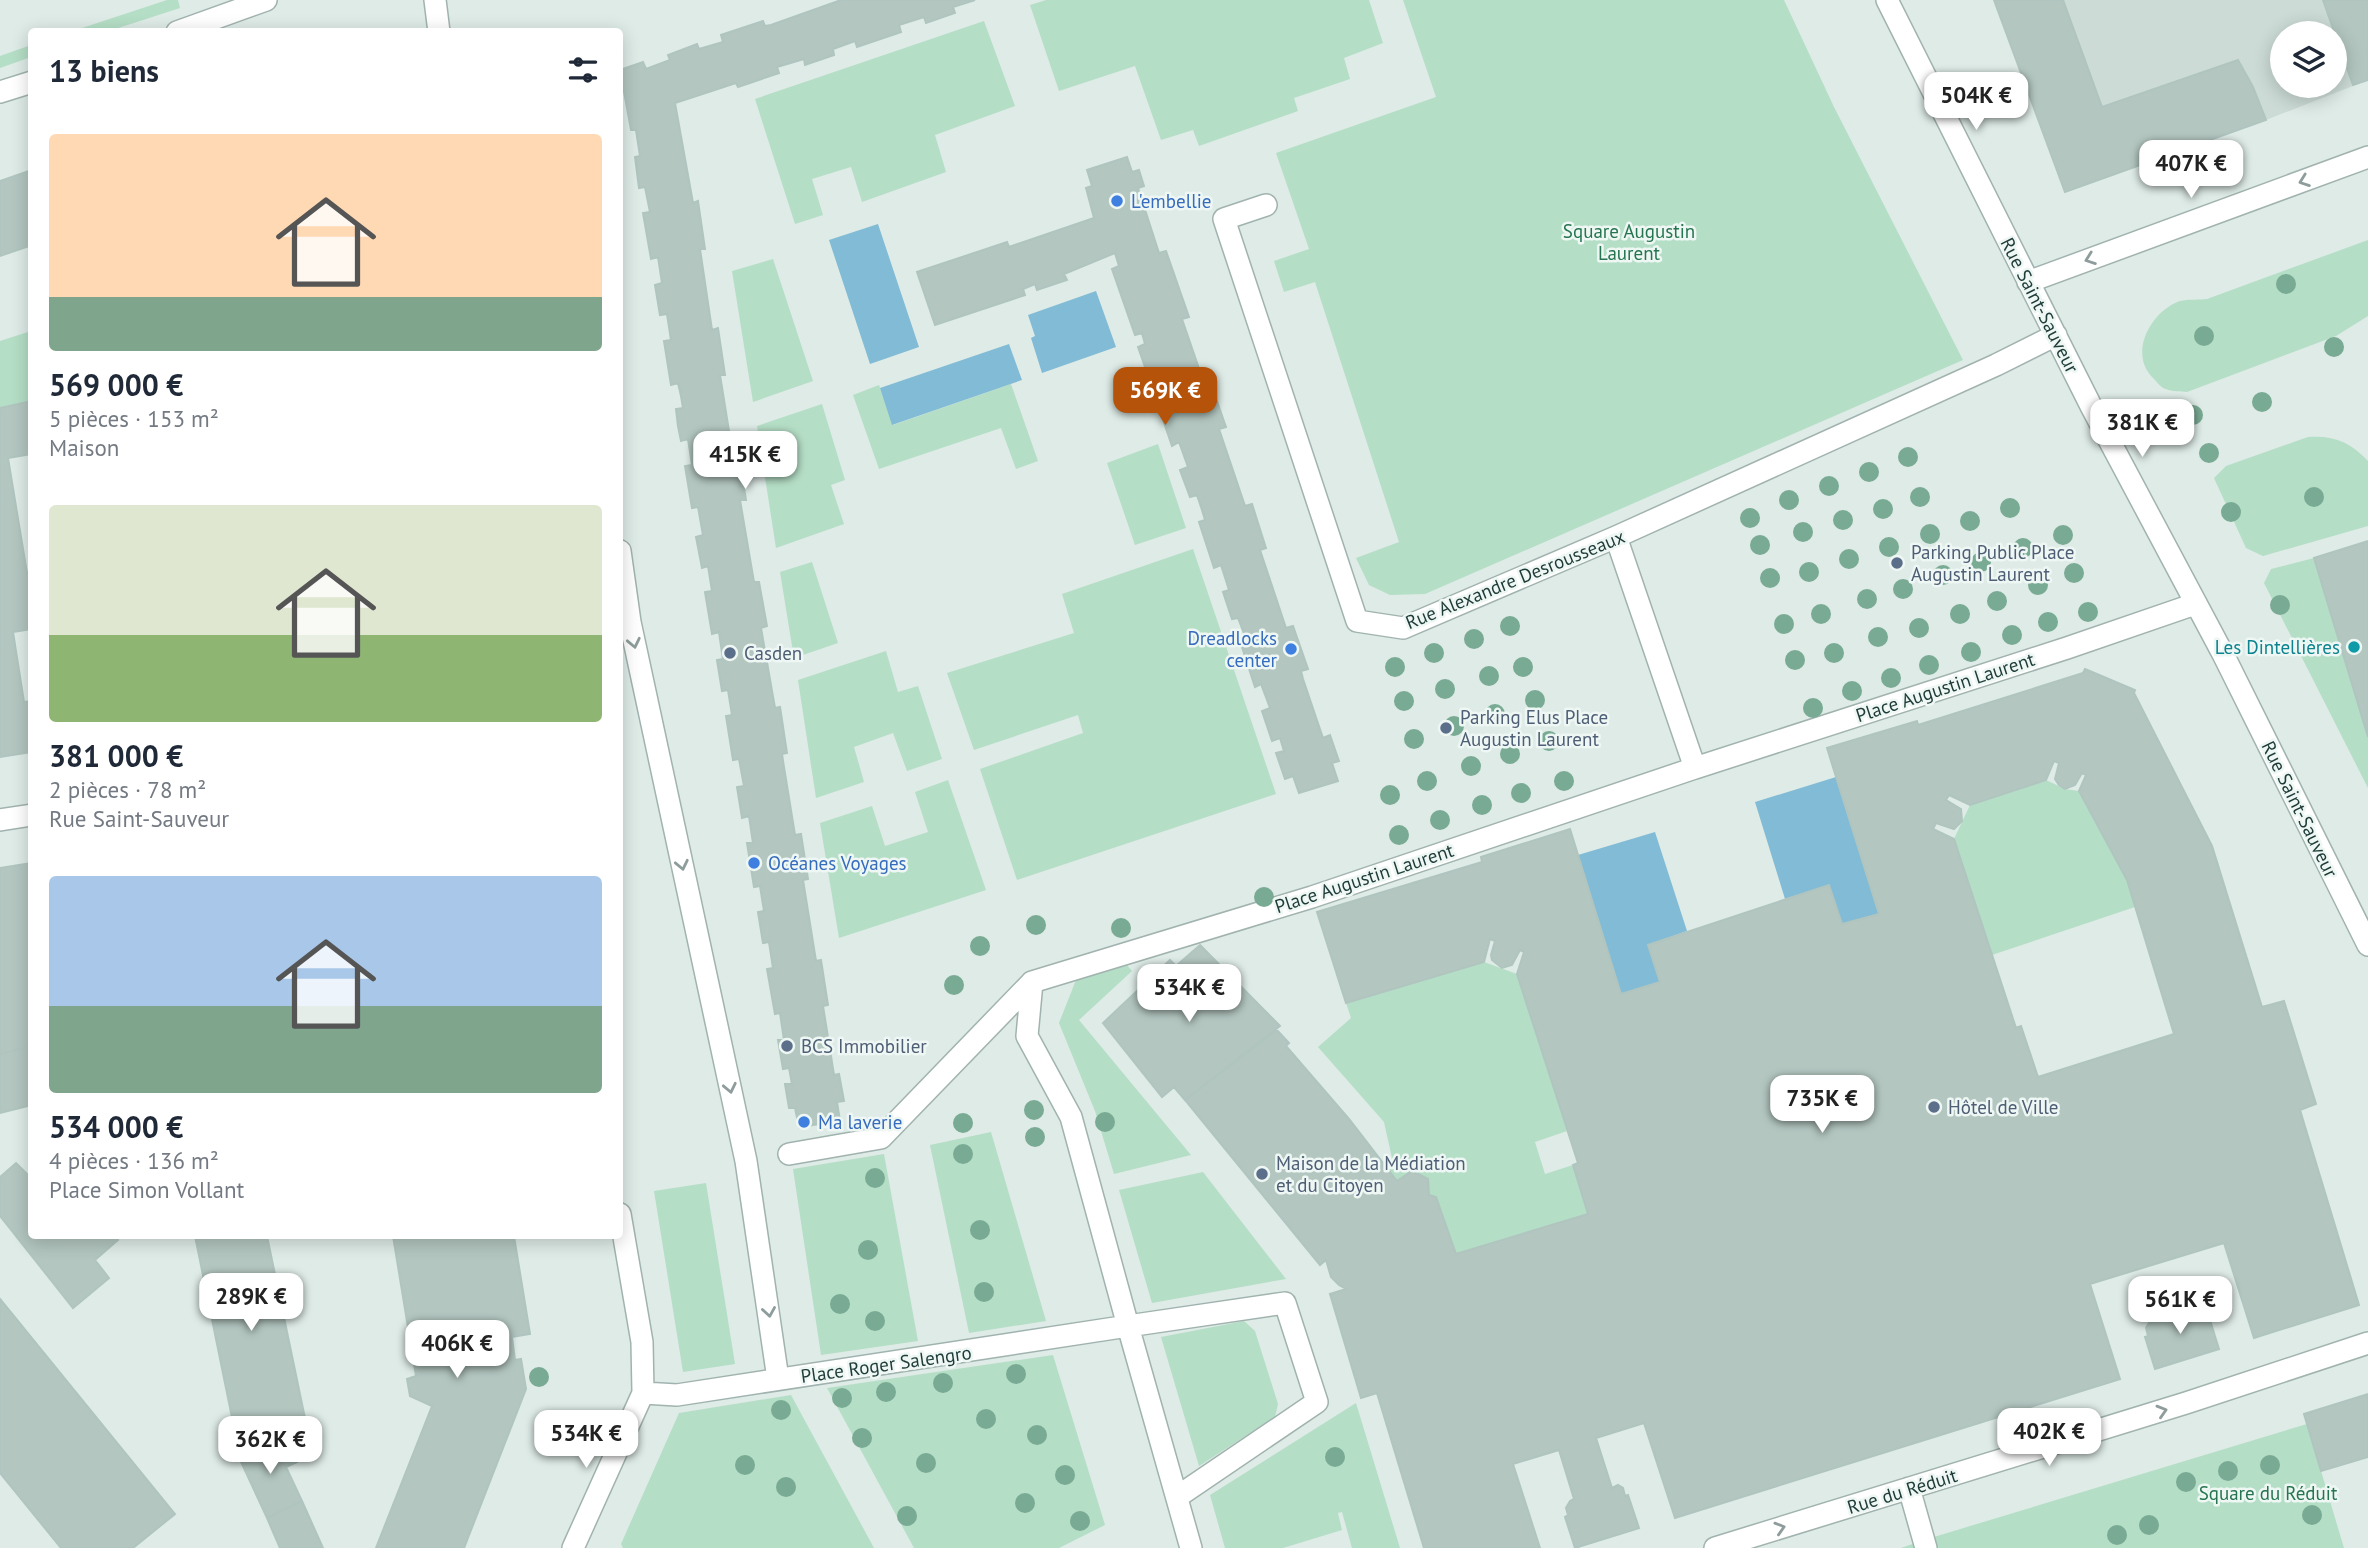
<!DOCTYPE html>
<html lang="fr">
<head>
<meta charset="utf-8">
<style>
  body { margin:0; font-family:"PT Sans",sans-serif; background:#f2f2f3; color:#1f2937; height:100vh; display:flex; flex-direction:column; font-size:26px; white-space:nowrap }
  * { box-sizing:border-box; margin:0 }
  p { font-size:23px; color:#747a83 }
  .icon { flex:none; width:38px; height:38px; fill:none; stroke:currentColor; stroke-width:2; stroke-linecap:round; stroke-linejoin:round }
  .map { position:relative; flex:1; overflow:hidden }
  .drawer { position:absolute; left:28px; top:28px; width:595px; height:1211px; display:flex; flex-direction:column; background:#fff; border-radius:7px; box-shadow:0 4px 18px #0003 }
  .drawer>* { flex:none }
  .tools { position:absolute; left:2270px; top:21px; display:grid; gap:14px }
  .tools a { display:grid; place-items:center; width:77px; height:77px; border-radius:50%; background:#fff; box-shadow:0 4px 18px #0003; font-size:35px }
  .price { position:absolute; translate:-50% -60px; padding:0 16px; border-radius:14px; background:#fff; color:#222; font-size:23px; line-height:46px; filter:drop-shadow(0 2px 4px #0008) }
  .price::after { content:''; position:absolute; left:50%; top:42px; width:21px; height:16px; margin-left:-10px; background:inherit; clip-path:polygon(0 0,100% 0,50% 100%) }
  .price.current { background:#b45309; color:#fff }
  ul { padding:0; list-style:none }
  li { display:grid; align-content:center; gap:14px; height:371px; padding:0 21px }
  li span { display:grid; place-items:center; height:217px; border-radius:7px; color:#555 }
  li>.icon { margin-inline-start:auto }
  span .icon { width:126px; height:126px; fill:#fffc; stroke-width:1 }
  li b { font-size:30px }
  h2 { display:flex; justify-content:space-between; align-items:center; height:84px; padding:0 21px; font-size:30px }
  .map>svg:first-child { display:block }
</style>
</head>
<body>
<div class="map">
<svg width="2368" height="1548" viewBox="0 0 2368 1548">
  <rect width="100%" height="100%" fill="#deebe7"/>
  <!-- built -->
  <path fill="#ccdbd6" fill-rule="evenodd" d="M1994,0H2368V80L2266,120L2065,192ZM2282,33H2334V86H2282Z"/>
  <!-- green -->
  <path fill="#b5dec6" d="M167,0H178L180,8L109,31H73Z
    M1046,0H1369L1383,43L1344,58L1350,79L1294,98L1298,111L1199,146L1193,130L1161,140L1135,66L1059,91L1030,5Z
    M1403,0H1784L1834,107L1963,360L1425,594L1390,595L1369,585L1356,558L1399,542L1315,282L1284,292L1274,261L1309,249L1276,153L1436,97Z
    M984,21L1015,106L935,135L946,172L862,202L851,167L812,179L823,215L795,224L755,99Z
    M31,45V57L0,68V56Z
    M2368,240V316L2336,336L2187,392C2181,391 2172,392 2166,389C2161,388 2157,382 2154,379C2127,354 2151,311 2180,301C2188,299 2199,300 2207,299Z
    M773,259L813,381L753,402L732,271Z
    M31,331V401L0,408V341Z
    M1011,384L1038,461L1016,469L1001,428L879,469L853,395L879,385L893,425Z
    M822,404L845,480L831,485L844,524L776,548L757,426Z
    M2308,437C2333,435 2351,442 2368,461V526L2263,556L2246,548L2214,478L2226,466Z
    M1158,444L1186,528L1135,545L1107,463Z
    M1193,549L1276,794L1017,880L980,769L1083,733L1078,715L974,750L947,673L1074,633L1062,594Z
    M2314,558L2368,737V788L2264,583L2271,569Z
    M812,562L838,643L794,658L780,572Z
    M886,651L898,692L918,686L942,759L907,771L893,733L854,747L864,782L816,798L798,680Z
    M948,780L986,890L839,938L820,823L872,806L885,846L928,832L915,792Z
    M2046,780L2065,789L2079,791L2127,880L2135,907L1992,955L1954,839L1970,805Z
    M1484,962L1517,974L1567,1131L1535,1142L1545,1174L1573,1165L1588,1214L1456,1254L1436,1197L1429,1195L1428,1179L1412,1171L1397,1181L1384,1164L1392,1158L1384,1122L1318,1047L1351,1018L1346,1003Z
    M1127,965L1132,971L1079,1020L1191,1155L1114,1174L1095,1111L1059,1023L1076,980Z
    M991,1132L1046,1321L969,1333L930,1145Z
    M884,1154L918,1341L821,1355L793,1169Z
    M1203,1172L1286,1279L1152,1303L1119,1190Z
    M706,1183L735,1364L683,1372L654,1191Z
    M1244,1321L1255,1331L1278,1404L1275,1417L1199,1466L1161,1337Z
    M1053,1355L1105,1525L1059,1548H914L827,1388Z
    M791,1395L874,1548H623L621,1544L679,1413Z
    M1356,1403L1400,1548H1352L1342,1512L1338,1513L1342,1530L1283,1548H1225L1210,1495Z
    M2307,1424L2344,1548H1901L1924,1540Z"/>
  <!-- water -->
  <path fill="#81bbd5" d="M878,224L919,347L870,364L829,240Z
    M1096,291L1116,347L1042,373L1031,338L1035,336L1028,315Z
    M1009,344L1022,380L892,425L880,388Z
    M1836,777L1879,914L1842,924L1829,885L1785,899L1755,802Z
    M1655,832L1687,931L1648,945L1660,982L1621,994L1578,855Z"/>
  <!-- building -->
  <path fill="#b3c6c0" stroke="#b0c5bf" stroke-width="2" fill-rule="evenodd" d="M841,0H975L953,7L955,13L926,23L924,17L899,25L901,32L857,47L855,41L833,49L834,55L805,65L804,59L777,67L779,73L738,87L736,83L675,103L693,203L698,201L705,249H700L712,330L718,328L725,375H720L733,456L739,455L746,500H740L754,582H759L767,626L761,628L775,708L780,707L787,753L782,754L783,761L795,835L801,834L808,879L803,880L816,961L821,960L828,1005L823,1006L834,1075L839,1074L844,1101L837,1102L840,1121L799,1127L795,1108H789L785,1084H792L789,1068L783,1069L778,1040H784L780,1013L775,1014L767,969L773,968L769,942L763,943L758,912L764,911L760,886L754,887L747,843H753L749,816L742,818L737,787L744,786L739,759L733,760L726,716L732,715L728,690L722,691L717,660L723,659L721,646L719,632L712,634L705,592L712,591L708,566L702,568L696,537L703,535L698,507L692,508L685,466L692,465L688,439L681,441L678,426L676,409L683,408L681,396L678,383L671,385L664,341L671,340L667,314L660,315L655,285L662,283L658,257L651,259L643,213L650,212L645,187L639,188L635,157L640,156L636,130H631L620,70L643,62L646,69L670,60L668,55L697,44L699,49L723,42L721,35L763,21L765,26L771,25Z
    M1994,0H2063L2102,107L2238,60L2253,87L2266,120L2065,192Z
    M2323,0H2368V80L2353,85Z
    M1127,157L1132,172L1139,170L1144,186L1138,188L1159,253L1166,251L1189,317L1182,319L1205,386L1211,384L1226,427L1219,429L1242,497L1245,506L1252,504L1266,548L1260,550L1286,628L1293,626L1308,669L1301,671L1303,679L1323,738L1330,735L1339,761L1332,763L1338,781L1299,793L1293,776L1285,779L1276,753L1284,751L1280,738L1272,741L1262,711L1270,708L1261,684L1255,687L1241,644L1247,642L1245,636L1238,618L1232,619L1223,592L1229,590L1221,565L1214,568L1199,522L1205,520L1202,510L1197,495L1190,497L1180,470L1188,467L1179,442L1172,446L1157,402L1164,399L1156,376L1149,378L1138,347L1145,344L1142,333L1135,335L1112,269L1119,266L1115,253L1064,274L1067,280L1037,290L1035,284L1023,289L1025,295L935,325L917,272L1007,242L1009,247L1094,218L1086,188L1092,186L1087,170Z
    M32,170V245L0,256V181Z
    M32,401V454L8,458L27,573L32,572V629L13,632L24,702L32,701V752L0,757V408Z
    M2368,541V737L2314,558Z
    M2085,669L2135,690L2134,693L2212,846L2262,1007L2284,1001L2316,1104L2300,1110L2359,1305L2254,1338L2224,1243L2090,1284L2120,1379L1675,1518L1644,1423L1596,1438L1612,1488L1618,1485L1623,1488L1625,1496L1628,1495L1639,1528L1575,1548L1565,1517L1568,1515L1566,1508L1570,1501L1574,1499L1559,1450L1513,1464L1540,1548H1424L1377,1393L1361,1398L1330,1294L1346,1289L1339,1285L1331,1277L1326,1260L1320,1265L1185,1100L1277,1030L1289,1043L1286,1046L1349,1119L1397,1181L1412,1171L1428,1179L1429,1195L1436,1197L1456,1254L1588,1214L1573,1165L1578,1163L1517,974L1524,952L1520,950L1512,965L1502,968L1492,960L1491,955L1495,941L1490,939L1484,962L1346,1003L1317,912L1482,862L1481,857L1570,829L1621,994L1660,982L1648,945L1829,885L1842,924L1879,914L1827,748L1917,721L1918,725L2083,673ZM2054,761L2059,763L2055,779L2059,785L2065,789L2075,785L2082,773L2086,775L2079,791L2127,880L2174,1034L2038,1077L2021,1026L2016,1028L1954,839L1933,829L1936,823L1954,829L1962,821L1961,809L1946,800L1949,795L1970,805L2046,780Z
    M32,863V1046L0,1054V868Z
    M1200,945L1280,1026L1185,1100L1174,1087L1162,1097L1103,1023L1170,960L1176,966Z
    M32,1046V1105L0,1113V1054Z
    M16,1163L32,1179V1236H114L118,1240L95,1260L109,1278L73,1308L0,1216V1177Z
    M195,1236H267L306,1423L236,1437Z
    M393,1236H514L530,1334L512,1337L515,1360L521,1359L526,1389L464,1548H376L432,1406L410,1396L407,1379L416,1376Z
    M0,1299L175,1514L133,1548H61L0,1473Z
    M2190,1304L2191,1308L2203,1311L2205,1318L2209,1317L2219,1349L2155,1369L2145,1337L2148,1336L2146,1328L2150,1321L2153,1320L2151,1316Z
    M2368,1394V1457L2321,1471L2304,1414Z
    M269,1436L275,1450L278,1449L282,1456L292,1451L297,1462L286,1467L302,1501L267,1518L236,1451Z
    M302,1501L323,1548H280L267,1518Z"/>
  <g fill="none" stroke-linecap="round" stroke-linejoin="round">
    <!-- minor casing -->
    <g stroke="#a1b3af" stroke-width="24">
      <path id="minor" d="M435,0L439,32
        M1887,0L2091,406L2223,654L2368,945
        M177,32L266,0
        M0,92L32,82
        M1266,205L1224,219L1357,621L1403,628L1616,537L1996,365L2056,335
        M2028,282L2368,157
        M620,551L630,622L746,1161L778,1379
        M1695,768L2067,648L2195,604
        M0,820L32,815
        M789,1154L881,1138L1032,982
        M643,1393L677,1395L1128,1326L1191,1548
        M1909,1488L1926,1548
        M1177,1497L1317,1402L1285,1303L1128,1326L1071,1117L1027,1036L1032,982L1312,897L1695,768L1616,537
        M573,1548L643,1393L642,1342L620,1214
        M1715,1548L2186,1403L2368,1343"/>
    </g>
    <!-- minor -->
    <use href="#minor" stroke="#fff" stroke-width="21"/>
  </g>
  <!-- trees -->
  <g fill="#79aa94">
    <circle cx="2286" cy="284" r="10"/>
    <circle cx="2204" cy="336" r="10"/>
    <circle cx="2334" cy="347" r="10"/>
    <circle cx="2262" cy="402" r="10"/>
    <circle cx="2193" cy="415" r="10"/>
    <circle cx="2209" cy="453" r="10"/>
    <circle cx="1908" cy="457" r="10"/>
    <circle cx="1869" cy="472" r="10"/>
    <circle cx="1829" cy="486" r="10"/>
    <circle cx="1920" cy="497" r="10"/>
    <circle cx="2314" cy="497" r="10"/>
    <circle cx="1789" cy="500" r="10"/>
    <circle cx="2010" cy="508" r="10"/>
    <circle cx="1883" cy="509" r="10"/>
    <circle cx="2231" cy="512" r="10"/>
    <circle cx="1750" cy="518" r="10"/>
    <circle cx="1843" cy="520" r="10"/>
    <circle cx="1970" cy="521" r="10"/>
    <circle cx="1803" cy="532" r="10"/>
    <circle cx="1930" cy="534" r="10"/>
    <circle cx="2063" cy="535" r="10"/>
    <circle cx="1760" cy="545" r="10"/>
    <circle cx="1889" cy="547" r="10"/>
    <circle cx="2023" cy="548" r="10"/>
    <circle cx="1849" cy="559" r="10"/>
    <circle cx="1981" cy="562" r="10"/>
    <circle cx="1809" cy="572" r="10"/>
    <circle cx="2074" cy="573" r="10"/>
    <circle cx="1943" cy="575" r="10"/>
    <circle cx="1770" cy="578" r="10"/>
    <circle cx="2038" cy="585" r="10"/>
    <circle cx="1903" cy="589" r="10"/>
    <circle cx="1867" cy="599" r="10"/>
    <circle cx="1997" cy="601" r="10"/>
    <circle cx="2280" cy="605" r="10"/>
    <circle cx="2088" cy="612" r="10"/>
    <circle cx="1821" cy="614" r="10"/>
    <circle cx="1960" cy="614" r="10"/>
    <circle cx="2048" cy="622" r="10"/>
    <circle cx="1784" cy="624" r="10"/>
    <circle cx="1510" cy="626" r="10"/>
    <circle cx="1919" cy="628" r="10"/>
    <circle cx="2012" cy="635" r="10"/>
    <circle cx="1878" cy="637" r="10"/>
    <circle cx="1474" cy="639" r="10"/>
    <circle cx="1971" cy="652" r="10"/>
    <circle cx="1434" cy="653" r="10"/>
    <circle cx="1834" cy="653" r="10"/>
    <circle cx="1795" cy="660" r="10"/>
    <circle cx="1929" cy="665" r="10"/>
    <circle cx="1395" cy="667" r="10"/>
    <circle cx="1523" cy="667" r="10"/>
    <circle cx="1489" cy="676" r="10"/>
    <circle cx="1891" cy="678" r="10"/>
    <circle cx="1445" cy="689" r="10"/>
    <circle cx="1852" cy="691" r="10"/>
    <circle cx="1535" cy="700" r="10"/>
    <circle cx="1404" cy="701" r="10"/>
    <circle cx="1813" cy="708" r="10"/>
    <circle cx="1495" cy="714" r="10"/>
    <circle cx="1454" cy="726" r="10"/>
    <circle cx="1414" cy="739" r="10"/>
    <circle cx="1549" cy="741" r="10"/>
    <circle cx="1510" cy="754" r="10"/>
    <circle cx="1471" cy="766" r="10"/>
    <circle cx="1427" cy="781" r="10"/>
    <circle cx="1564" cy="781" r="10"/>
    <circle cx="1521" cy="793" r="10"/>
    <circle cx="1390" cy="795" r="10"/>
    <circle cx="1482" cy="805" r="10"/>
    <circle cx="1440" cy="820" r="10"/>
    <circle cx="1399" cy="835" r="10"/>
    <circle cx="1264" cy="897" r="10"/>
    <circle cx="1036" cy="925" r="10"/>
    <circle cx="1121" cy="928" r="10"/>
    <circle cx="980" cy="946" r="10"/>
    <circle cx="954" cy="985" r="10"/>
    <circle cx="1034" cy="1110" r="10"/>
    <circle cx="1105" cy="1122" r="10"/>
    <circle cx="963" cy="1123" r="10"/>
    <circle cx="1035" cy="1137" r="10"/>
    <circle cx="963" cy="1154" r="10"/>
    <circle cx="875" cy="1178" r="10"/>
    <circle cx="980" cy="1230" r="10"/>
    <circle cx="868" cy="1250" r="10"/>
    <circle cx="984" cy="1292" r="10"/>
    <circle cx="840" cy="1304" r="10"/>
    <circle cx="875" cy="1321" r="10"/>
    <circle cx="1016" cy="1374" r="10"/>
    <circle cx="539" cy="1377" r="10"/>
    <circle cx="943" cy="1383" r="10"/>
    <circle cx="886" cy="1392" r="10"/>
    <circle cx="842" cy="1398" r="10"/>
    <circle cx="781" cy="1410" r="10"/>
    <circle cx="986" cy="1419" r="10"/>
    <circle cx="1037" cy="1435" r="10"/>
    <circle cx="862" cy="1438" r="10"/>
    <circle cx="1335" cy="1457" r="10"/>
    <circle cx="926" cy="1463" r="10"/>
    <circle cx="745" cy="1465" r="10"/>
    <circle cx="2270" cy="1465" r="10"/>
    <circle cx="2228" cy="1471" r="10"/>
    <circle cx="1065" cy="1475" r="10"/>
    <circle cx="2186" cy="1482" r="10"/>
    <circle cx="786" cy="1487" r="10"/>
    <circle cx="1025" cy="1503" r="10"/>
    <circle cx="2312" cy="1515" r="10"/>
    <circle cx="907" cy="1516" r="10"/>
    <circle cx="1080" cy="1521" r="10"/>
    <circle cx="2149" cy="1525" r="10"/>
    <circle cx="2117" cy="1535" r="10"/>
  </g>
  <!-- one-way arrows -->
  <defs><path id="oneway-chevron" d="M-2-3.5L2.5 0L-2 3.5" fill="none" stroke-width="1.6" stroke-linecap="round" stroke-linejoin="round" transform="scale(1.75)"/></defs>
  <g stroke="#8e9d9c">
    <use href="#oneway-chevron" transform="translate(2304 181) rotate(160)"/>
    <use href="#oneway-chevron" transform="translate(2090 259) rotate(160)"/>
    <use href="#oneway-chevron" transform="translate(634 643) rotate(78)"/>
    <use href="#oneway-chevron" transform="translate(682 865) rotate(78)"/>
    <use href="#oneway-chevron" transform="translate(730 1088) rotate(78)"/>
    <use href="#oneway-chevron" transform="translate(769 1312) rotate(81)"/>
    <use href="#oneway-chevron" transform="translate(2162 1411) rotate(-17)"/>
    <use href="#oneway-chevron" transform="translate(1780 1528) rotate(-17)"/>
  </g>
  <!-- markers -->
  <g fill="#3f7fe0" stroke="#eef7f4" stroke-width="2.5">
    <circle cx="1117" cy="201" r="7"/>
    <circle cx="1291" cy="649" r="7"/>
    <circle cx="754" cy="863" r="7"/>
    <circle cx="804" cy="1122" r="7"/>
  </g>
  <g fill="#5c6f8a" stroke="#eef7f4" stroke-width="2.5">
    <circle cx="1897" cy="563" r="7"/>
    <circle cx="730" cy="653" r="7"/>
    <circle cx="1446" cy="728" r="7"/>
    <circle cx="787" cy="1046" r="7"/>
    <circle cx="1934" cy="1107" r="7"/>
    <circle cx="1262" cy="1174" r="7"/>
  </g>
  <circle fill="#0f9aa8" stroke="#eef7f4" stroke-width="2.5" cx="2354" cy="647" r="7"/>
  <g text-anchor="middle" stroke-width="5" stroke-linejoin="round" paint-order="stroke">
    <!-- shop labels -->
    <g font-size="19" fill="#366cbe" stroke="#eef7f4" text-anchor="start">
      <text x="1131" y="208">L'embellie</text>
      <text x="1277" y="645" text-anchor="end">Dreadlocks<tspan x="1277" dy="22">center</tspan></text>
      <text x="768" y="870">Océanes Voyages</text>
      <text x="818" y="1129">Ma laverie</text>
    </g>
    <!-- park labels -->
    <g font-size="19" fill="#267550" stroke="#eef7f4">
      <text x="1629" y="238">Square Augustin<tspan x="1629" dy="22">Laurent</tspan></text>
      <text x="2268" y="1500">Square du Réduit</text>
    </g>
    <!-- street labels -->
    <g font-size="19" fill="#1e3b38" stroke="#eef7f4">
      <text transform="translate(2040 305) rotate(63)" y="7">Rue Saint-Sauveur</text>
      <text transform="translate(1515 579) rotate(-22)" y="7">Rue Alexandre Desrousseaux</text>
      <text transform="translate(1945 687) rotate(-18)" y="7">Place Augustin Laurent</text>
      <text transform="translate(2300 809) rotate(64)" y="7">Rue Saint-Sauveur</text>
      <text transform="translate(1364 878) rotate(-18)" y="7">Place Augustin Laurent</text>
      <text transform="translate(886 1364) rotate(-8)" y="7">Place Roger Salengro</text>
      <text transform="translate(1902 1491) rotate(-17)" y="7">Rue du Réduit</text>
    </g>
    <!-- service labels -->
    <g font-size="19" fill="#4e5e75" stroke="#eef7f4" text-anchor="start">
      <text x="1911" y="559">Parking Public Place<tspan x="1911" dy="22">Augustin Laurent</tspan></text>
      <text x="744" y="660">Casden</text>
      <text x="1460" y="724">Parking Elus Place<tspan x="1460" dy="22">Augustin Laurent</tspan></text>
      <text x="801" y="1053">BCS Immobilier</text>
      <text x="1948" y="1114">Hôtel de Ville</text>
      <text x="1276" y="1170">Maison de la Médiation<tspan x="1276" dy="22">et du Citoyen</tspan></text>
    </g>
    <!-- culture labels -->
    <g font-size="19" fill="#0d838f" stroke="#eef7f4" text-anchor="end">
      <text x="2340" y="654">Les Dintellières</text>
    </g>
  </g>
</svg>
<div class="tools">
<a><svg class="icon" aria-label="layers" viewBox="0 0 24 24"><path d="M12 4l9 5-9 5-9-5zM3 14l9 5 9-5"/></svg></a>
</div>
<b class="price" style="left:1976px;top:132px">504K €</b>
<b class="price" style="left:2191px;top:200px">407K €</b>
<b class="price current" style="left:1165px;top:427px">569K €</b>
<b class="price" style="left:2142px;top:459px">381K €</b>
<b class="price" style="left:745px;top:491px">415K €</b>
<b class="price" style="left:1189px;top:1024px">534K €</b>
<b class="price" style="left:1822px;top:1135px">735K €</b>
<b class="price" style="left:251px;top:1333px">289K €</b>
<b class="price" style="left:2180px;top:1336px">561K €</b>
<b class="price" style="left:457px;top:1380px">406K €</b>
<b class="price" style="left:2049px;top:1468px">402K €</b>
<b class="price" style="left:586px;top:1470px">534K €</b>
<b class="price" style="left:270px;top:1476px">362K €</b>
<section class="drawer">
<h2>13 biens<svg class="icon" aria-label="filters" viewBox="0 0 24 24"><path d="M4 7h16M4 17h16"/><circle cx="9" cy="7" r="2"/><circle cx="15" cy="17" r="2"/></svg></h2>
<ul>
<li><span style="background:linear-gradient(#ffd9b3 75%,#7fa58c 0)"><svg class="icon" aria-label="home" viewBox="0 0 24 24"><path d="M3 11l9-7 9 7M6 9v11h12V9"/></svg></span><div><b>569 000 €</b><p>5 pièces · 153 m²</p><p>Maison</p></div></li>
<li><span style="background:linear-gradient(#dfe7d0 60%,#8fb573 0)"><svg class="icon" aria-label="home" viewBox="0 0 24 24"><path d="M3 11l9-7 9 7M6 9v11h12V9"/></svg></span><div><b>381 000 €</b><p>2 pièces · 78 m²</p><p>Rue Saint-Sauveur</p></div></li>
<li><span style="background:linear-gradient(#a9c7e8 60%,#7fa58c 0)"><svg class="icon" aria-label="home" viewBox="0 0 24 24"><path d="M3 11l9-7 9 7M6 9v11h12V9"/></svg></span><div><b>534 000 €</b><p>4 pièces · 136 m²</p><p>Place Simon Vollant</p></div></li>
</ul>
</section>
</div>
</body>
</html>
